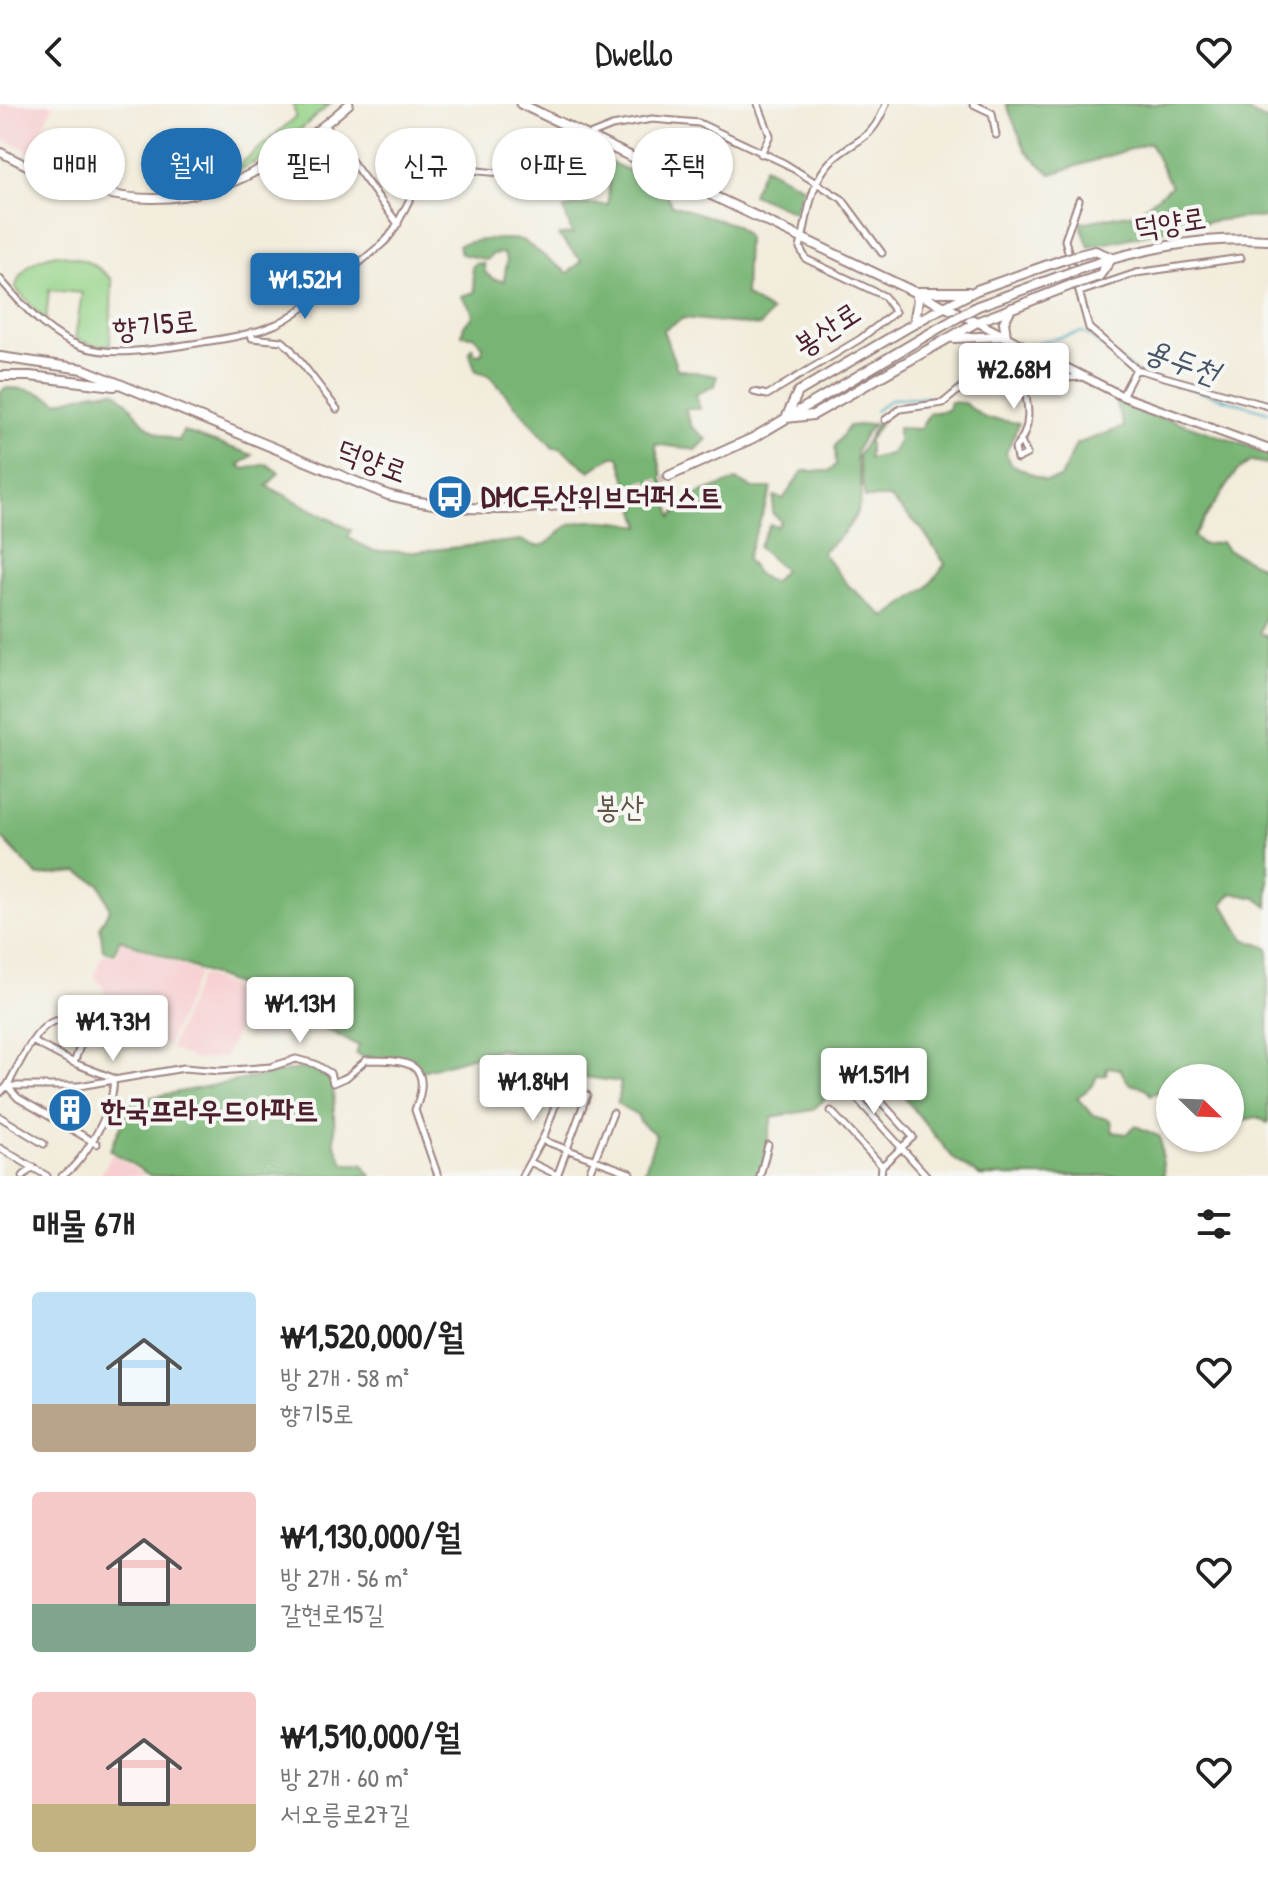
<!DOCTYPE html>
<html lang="ko">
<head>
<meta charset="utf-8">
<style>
  body { margin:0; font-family:"Patrick Hand","Poor Story",sans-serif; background:#f2f2f2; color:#222; height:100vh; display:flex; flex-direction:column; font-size:30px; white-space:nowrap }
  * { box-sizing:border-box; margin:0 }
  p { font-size:26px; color:#767676 }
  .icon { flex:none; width:44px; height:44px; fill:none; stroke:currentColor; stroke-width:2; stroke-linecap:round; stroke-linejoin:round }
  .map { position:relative; height:1072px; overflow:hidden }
  .panel { display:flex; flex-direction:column; background:#fff; flex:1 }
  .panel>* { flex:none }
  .guide { position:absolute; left:24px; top:24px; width:800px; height:72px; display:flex; gap:16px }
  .needle { width:52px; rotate:113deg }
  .tools { position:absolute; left:1156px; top:960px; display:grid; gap:16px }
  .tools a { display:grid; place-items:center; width:88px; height:88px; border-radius:50%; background:#fff; box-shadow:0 2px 6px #0004; font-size:40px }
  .price { position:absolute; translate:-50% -68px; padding:0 18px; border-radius:8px; background:#fff; color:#222; font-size:26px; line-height:52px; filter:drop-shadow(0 2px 4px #0008) }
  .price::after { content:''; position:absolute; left:50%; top:48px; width:24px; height:18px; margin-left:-12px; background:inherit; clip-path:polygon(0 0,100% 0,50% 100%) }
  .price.selected { background:#1f6fb2; color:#fff }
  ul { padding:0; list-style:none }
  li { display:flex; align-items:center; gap:24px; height:200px; padding:0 32px }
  li span { display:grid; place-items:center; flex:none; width:224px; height:160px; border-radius:8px; color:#555 }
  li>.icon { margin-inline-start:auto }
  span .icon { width:96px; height:96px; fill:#fffc; stroke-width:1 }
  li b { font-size:34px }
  h2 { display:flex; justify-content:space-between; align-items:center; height:96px; padding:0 32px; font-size:34px }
  .tag { padding:0 28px; border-radius:36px; background:#fff; box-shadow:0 2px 6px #0004; font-size:28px; line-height:72px }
  .tag.selected { background:#1f6fb2; color:#fff }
  header { display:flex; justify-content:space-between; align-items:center; height:104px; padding:0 32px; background:#fff; font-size:36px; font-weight:600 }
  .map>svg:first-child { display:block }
</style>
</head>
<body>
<header><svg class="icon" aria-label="back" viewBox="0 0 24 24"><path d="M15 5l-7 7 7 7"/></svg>Dwello<svg class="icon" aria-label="heart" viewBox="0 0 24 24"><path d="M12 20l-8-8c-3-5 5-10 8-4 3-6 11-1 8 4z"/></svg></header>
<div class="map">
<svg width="1268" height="1072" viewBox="0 0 1268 1072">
  <rect width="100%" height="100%" fill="#f6f6f2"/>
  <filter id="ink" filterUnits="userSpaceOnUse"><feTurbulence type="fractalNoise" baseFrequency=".0125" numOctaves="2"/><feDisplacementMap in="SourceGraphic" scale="16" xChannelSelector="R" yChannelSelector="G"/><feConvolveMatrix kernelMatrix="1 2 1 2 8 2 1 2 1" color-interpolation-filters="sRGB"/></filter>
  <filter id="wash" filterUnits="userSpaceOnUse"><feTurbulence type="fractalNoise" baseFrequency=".006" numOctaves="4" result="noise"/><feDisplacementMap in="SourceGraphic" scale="32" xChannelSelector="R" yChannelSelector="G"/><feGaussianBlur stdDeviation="1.8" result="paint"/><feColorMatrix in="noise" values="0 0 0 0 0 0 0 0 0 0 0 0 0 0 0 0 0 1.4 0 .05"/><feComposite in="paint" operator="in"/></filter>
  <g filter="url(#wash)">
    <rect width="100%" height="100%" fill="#f2ecdb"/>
    <!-- built -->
    <path fill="#f7cfd1" d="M0,0H54L30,48L0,33Z
      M121,837L199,869L167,942L94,919L105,886L95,873L99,857L105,850L116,853Z
      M201,871L253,891L225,953L196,956L170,944Z
      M112,1050L146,1072H100Z"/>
    <!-- green -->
    <path fill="#95d388" stroke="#70795a" stroke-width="2" d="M293,0H330L272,50L226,72L296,13Z
      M56,150C80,153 96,159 112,176L110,241H94L75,235L82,189L49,186L46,218L15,184C23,162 35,155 56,150Z"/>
    <!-- forest -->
    <path fill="#78b574" stroke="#616a50" stroke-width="2" d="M1006,0H1231L1268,17V114C1207,112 1148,131 1089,143L1080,119L1139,108L1171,82L1150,39L1051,70L1026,47Z
      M610,58L661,81L672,101L735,121L747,132L745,191L771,208L760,222L684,214L663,226L677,265L717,272L715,282L696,290L700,305H685L692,323L707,335L696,346L655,340L672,413L688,394L736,376L753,384H772L746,455L757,470L773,479L784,466L758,443L770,420L777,423L781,417L772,409L774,392L783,395L803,367H829L836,361L835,342L849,322L873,320C842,358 863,355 861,391C860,416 840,434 822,448L849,482L885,513L927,484L945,460L921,424L890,394H865L858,352L877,319H881L869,336V355L890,350L898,339V324L920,325L930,309L948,306L950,298L964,299L985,314L1019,319L1006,349L1011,360L1045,377L1061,374L1076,340L1124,323L1114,296L1268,349V360L1251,357L1236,368L1193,432L1203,441L1221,438L1227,446L1264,464L1265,512L1260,529L1268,533V803L1256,794L1232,789L1223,800L1244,835L1268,844V1019L1257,1013L1235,1018L1230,1014V1004L1240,990L1234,985L1230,987V974H1170V983L1151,991L1145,984L1129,980L1120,965L1107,963L1106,971L1097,972L1093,981L1077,994L1093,1011L1111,1016L1113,1028L1126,1030L1136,1022L1160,1033L1164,1072H980L954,1055L873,955L812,1006L772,1013L761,1072H643L656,1031L640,1018L638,1012L617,999L621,978L563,970L500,945L422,967C389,943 382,962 356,950L359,942L253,887L120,835L114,850L103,846L100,822L110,805L100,780L78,768L38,772L0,732V289L5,284C26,284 40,288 58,298L95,288L115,287C146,312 134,324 179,337L183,327L253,351L239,361L245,365L267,360L279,369L267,382L351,426L348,434L374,447L414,448L521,436C552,454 552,424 576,419C597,414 621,418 641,422L619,352H612L590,367L560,344H553L489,271L476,267L469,248L472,244L475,250L482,249L483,242L473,232L462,231L464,221L473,213L471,204L461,192L475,188L472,163L476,159L484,160L485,168L493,175L504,177L507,156L503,149L493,150L487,156L461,150L458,141C478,135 501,134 522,136L568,169L582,157L558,131L572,130L564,105L577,100L608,101Z
      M764,63L803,83L794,108L752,90Z
      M314,962L333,979L335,1040L344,1060H362L371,1072H151L110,1046L132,997Z"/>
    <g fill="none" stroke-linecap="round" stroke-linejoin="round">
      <!-- stream -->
      <path stroke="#42a7c2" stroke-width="2" d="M1027,241L1083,228L1137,269L1268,308
        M875,307L891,295L937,293L969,264L983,260L1007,263L1022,245"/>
    </g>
  </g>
  <g filter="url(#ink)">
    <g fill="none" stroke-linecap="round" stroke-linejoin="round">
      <!-- primary-tunnel -->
      <path stroke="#d0c3b8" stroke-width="8" stroke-dasharray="8 4" stroke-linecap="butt" d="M612,392L669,372"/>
      <!-- street casing -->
      <g stroke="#9e8683" stroke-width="9">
        <path id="street" d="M758,0L770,31L761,50
          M973,0L992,9L996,31
          M325,21L398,120
          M587,32L612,22L652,15L699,19L784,59L842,95L882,149
          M1079,96L1065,136L1089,224L1136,265L1268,302
          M0,175C64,251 89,256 185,241C214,236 246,233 274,221C300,211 356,161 381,141C402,124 405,90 427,75C454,55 485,73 514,68C538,64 559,43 576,27
          M1080,188L1136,169L1241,154
          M251,228L252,234L282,237L290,244L337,305
          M754,288L767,291L860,235L895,208L884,192L806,155L800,144C808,115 809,79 831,57C857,33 871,39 886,0
          M1122,292L1136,265
          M885,316L900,305L943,299L982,267L1022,277L1082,273
          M1021,338L1027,350L1017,355L1015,344C1033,325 1029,300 1022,277
          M34,938L74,959L113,974C117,1000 85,1058 62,1072
          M74,959L88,920C77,918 60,913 50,919C31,930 18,964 7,982L18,994L97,1040
          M864,979L913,1033L882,1062
          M850,987L927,1072
          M0,989L7,982H79L184,964L220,967L271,963L296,955L315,960L330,969L333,979L347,973L366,956C406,956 435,957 415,1006L438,1072
          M831,1007L882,1062L881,1072
          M0,1013L44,1040
          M542,1036L630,1069L629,1072
          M0,1044L47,1072
          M530,1058L557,1071
          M23,1072L33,1063
          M522,1072L544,1032L566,972
          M557,1072L587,991
          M588,1072L613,1009
          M760,1072L768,1041"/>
      </g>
      <!-- secondary casing -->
      <g stroke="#9e8683" stroke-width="11">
        <path id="secondary" d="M0,48C144,125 229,105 349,0
          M977,218L1122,292L1268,345"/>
      </g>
      <!-- primary casing -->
      <g stroke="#9e8683" stroke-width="12">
        <path id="primary" d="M521,0L977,218
          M1079,151L1095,147L1112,154L1099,172L1084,177
          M1082,164C1142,144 1205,132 1268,136
          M978,202L1066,170
          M914,220L918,196L915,188H968
          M954,234L1006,232L1004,218L1011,204
          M0,253L83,265L388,391C464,411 534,408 612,392
          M0,272H30L114,282
          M786,314L798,288L927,212L977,186L1062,156
          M786,314L813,311L977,218L1071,181
          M669,372L753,334L939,224"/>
      </g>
      <!-- street -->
      <use href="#street" stroke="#fff" stroke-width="5"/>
      <!-- secondary -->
      <use href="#secondary" stroke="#fff" stroke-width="7"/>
      <!-- primary -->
      <use href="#primary" stroke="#fff" stroke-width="8"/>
      <!-- primary-bridge casing -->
      <g stroke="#9e8683" stroke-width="12" stroke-linecap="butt">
        <path id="primary-bridge" d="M1062,156L1079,151
          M1066,170L1082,164
          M1071,181L1084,177
          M939,224L978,202"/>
      </g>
      <!-- primary-bridge -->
      <use href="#primary-bridge" stroke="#fff" stroke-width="8"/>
    </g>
  </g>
  <!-- icons -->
  <defs>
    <g id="bus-disc" transform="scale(2.3)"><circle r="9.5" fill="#1f6fb2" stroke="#f6f6f2"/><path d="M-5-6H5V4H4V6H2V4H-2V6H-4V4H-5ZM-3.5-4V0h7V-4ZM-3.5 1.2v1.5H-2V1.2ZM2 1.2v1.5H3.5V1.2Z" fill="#fff"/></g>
    <g id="building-disc" transform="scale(2.3)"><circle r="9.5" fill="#1f6fb2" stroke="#f6f6f2"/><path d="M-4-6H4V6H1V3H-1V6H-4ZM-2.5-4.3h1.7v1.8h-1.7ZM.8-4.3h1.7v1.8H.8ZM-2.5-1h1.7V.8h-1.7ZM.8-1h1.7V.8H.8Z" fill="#fff"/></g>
  </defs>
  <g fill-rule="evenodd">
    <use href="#bus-disc" x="450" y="393"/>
    <use href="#building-disc" x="70" y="1006"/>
  </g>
  <g text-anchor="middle" stroke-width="8" stroke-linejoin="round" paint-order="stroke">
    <!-- street labels -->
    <g font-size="30" fill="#4a1f2b" stroke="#f6f6f2">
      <text transform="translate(1170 119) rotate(-9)" y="10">덕양로</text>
      <text transform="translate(155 221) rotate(-6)" y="10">향기5로</text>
      <text transform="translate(827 225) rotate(-33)" y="10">봉산로</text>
      <text transform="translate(372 357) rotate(20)" y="10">덕양로</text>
    </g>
    <!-- poi labels -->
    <g font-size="30" font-weight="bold" fill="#4a1f2b" stroke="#f6f6f2" text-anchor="start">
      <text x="481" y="403">DMC두산위브더퍼스트</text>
      <text x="101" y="1016">한국프라우드아파트</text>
    </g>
    <!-- park labels -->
    <g font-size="30" fill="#605547" stroke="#f6f6f2">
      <text x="620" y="713">봉산</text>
    </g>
    <!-- water labels -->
    <g font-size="32" font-style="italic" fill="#475567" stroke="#f6f6f2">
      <text transform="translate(1182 257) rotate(20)" y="11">용두천</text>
    </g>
  </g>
</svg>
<div class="tools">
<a><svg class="needle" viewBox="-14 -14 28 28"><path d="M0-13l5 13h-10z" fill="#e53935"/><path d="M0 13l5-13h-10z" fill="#767676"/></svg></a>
</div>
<b class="price selected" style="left:305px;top:217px">₩1.52M</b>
<b class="price" style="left:1014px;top:307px">₩2.68M</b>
<b class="price" style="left:300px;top:941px">₩1.13M</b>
<b class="price" style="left:113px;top:959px">₩1.73M</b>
<b class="price" style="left:874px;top:1012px">₩1.51M</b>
<b class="price" style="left:533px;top:1019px">₩1.84M</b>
<div class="guide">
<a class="tag">매매</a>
<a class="tag selected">월세</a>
<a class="tag">필터</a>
<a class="tag">신규</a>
<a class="tag">아파트</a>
<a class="tag">주택</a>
</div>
</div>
<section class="panel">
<h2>매물 6개<svg class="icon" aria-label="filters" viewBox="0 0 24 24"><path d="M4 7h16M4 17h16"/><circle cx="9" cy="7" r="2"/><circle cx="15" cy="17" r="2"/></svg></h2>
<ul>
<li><span style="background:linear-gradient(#bfe0f5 70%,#b9a48a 0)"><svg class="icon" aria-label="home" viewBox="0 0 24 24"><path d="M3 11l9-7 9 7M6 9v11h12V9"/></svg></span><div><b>₩1,520,000/월</b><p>방 2개 · 58 m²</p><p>향기5로</p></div><svg class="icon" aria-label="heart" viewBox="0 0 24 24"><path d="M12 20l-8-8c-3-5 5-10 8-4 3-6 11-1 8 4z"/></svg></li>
<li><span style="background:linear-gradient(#f6c9c9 70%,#7fa58c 0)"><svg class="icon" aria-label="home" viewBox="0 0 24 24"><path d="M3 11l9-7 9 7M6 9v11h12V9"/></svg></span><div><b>₩1,130,000/월</b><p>방 2개 · 56 m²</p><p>갈현로15길</p></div><svg class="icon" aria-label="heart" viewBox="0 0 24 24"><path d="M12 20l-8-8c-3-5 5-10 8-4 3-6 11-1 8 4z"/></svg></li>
<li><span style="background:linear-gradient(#f6c9c9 70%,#c2b280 0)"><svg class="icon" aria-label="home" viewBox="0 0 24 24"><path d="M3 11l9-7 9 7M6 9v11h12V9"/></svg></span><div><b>₩1,510,000/월</b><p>방 2개 · 60 m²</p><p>서오릉로27길</p></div><svg class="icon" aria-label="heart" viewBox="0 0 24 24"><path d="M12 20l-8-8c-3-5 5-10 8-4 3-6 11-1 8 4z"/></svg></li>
</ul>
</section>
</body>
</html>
